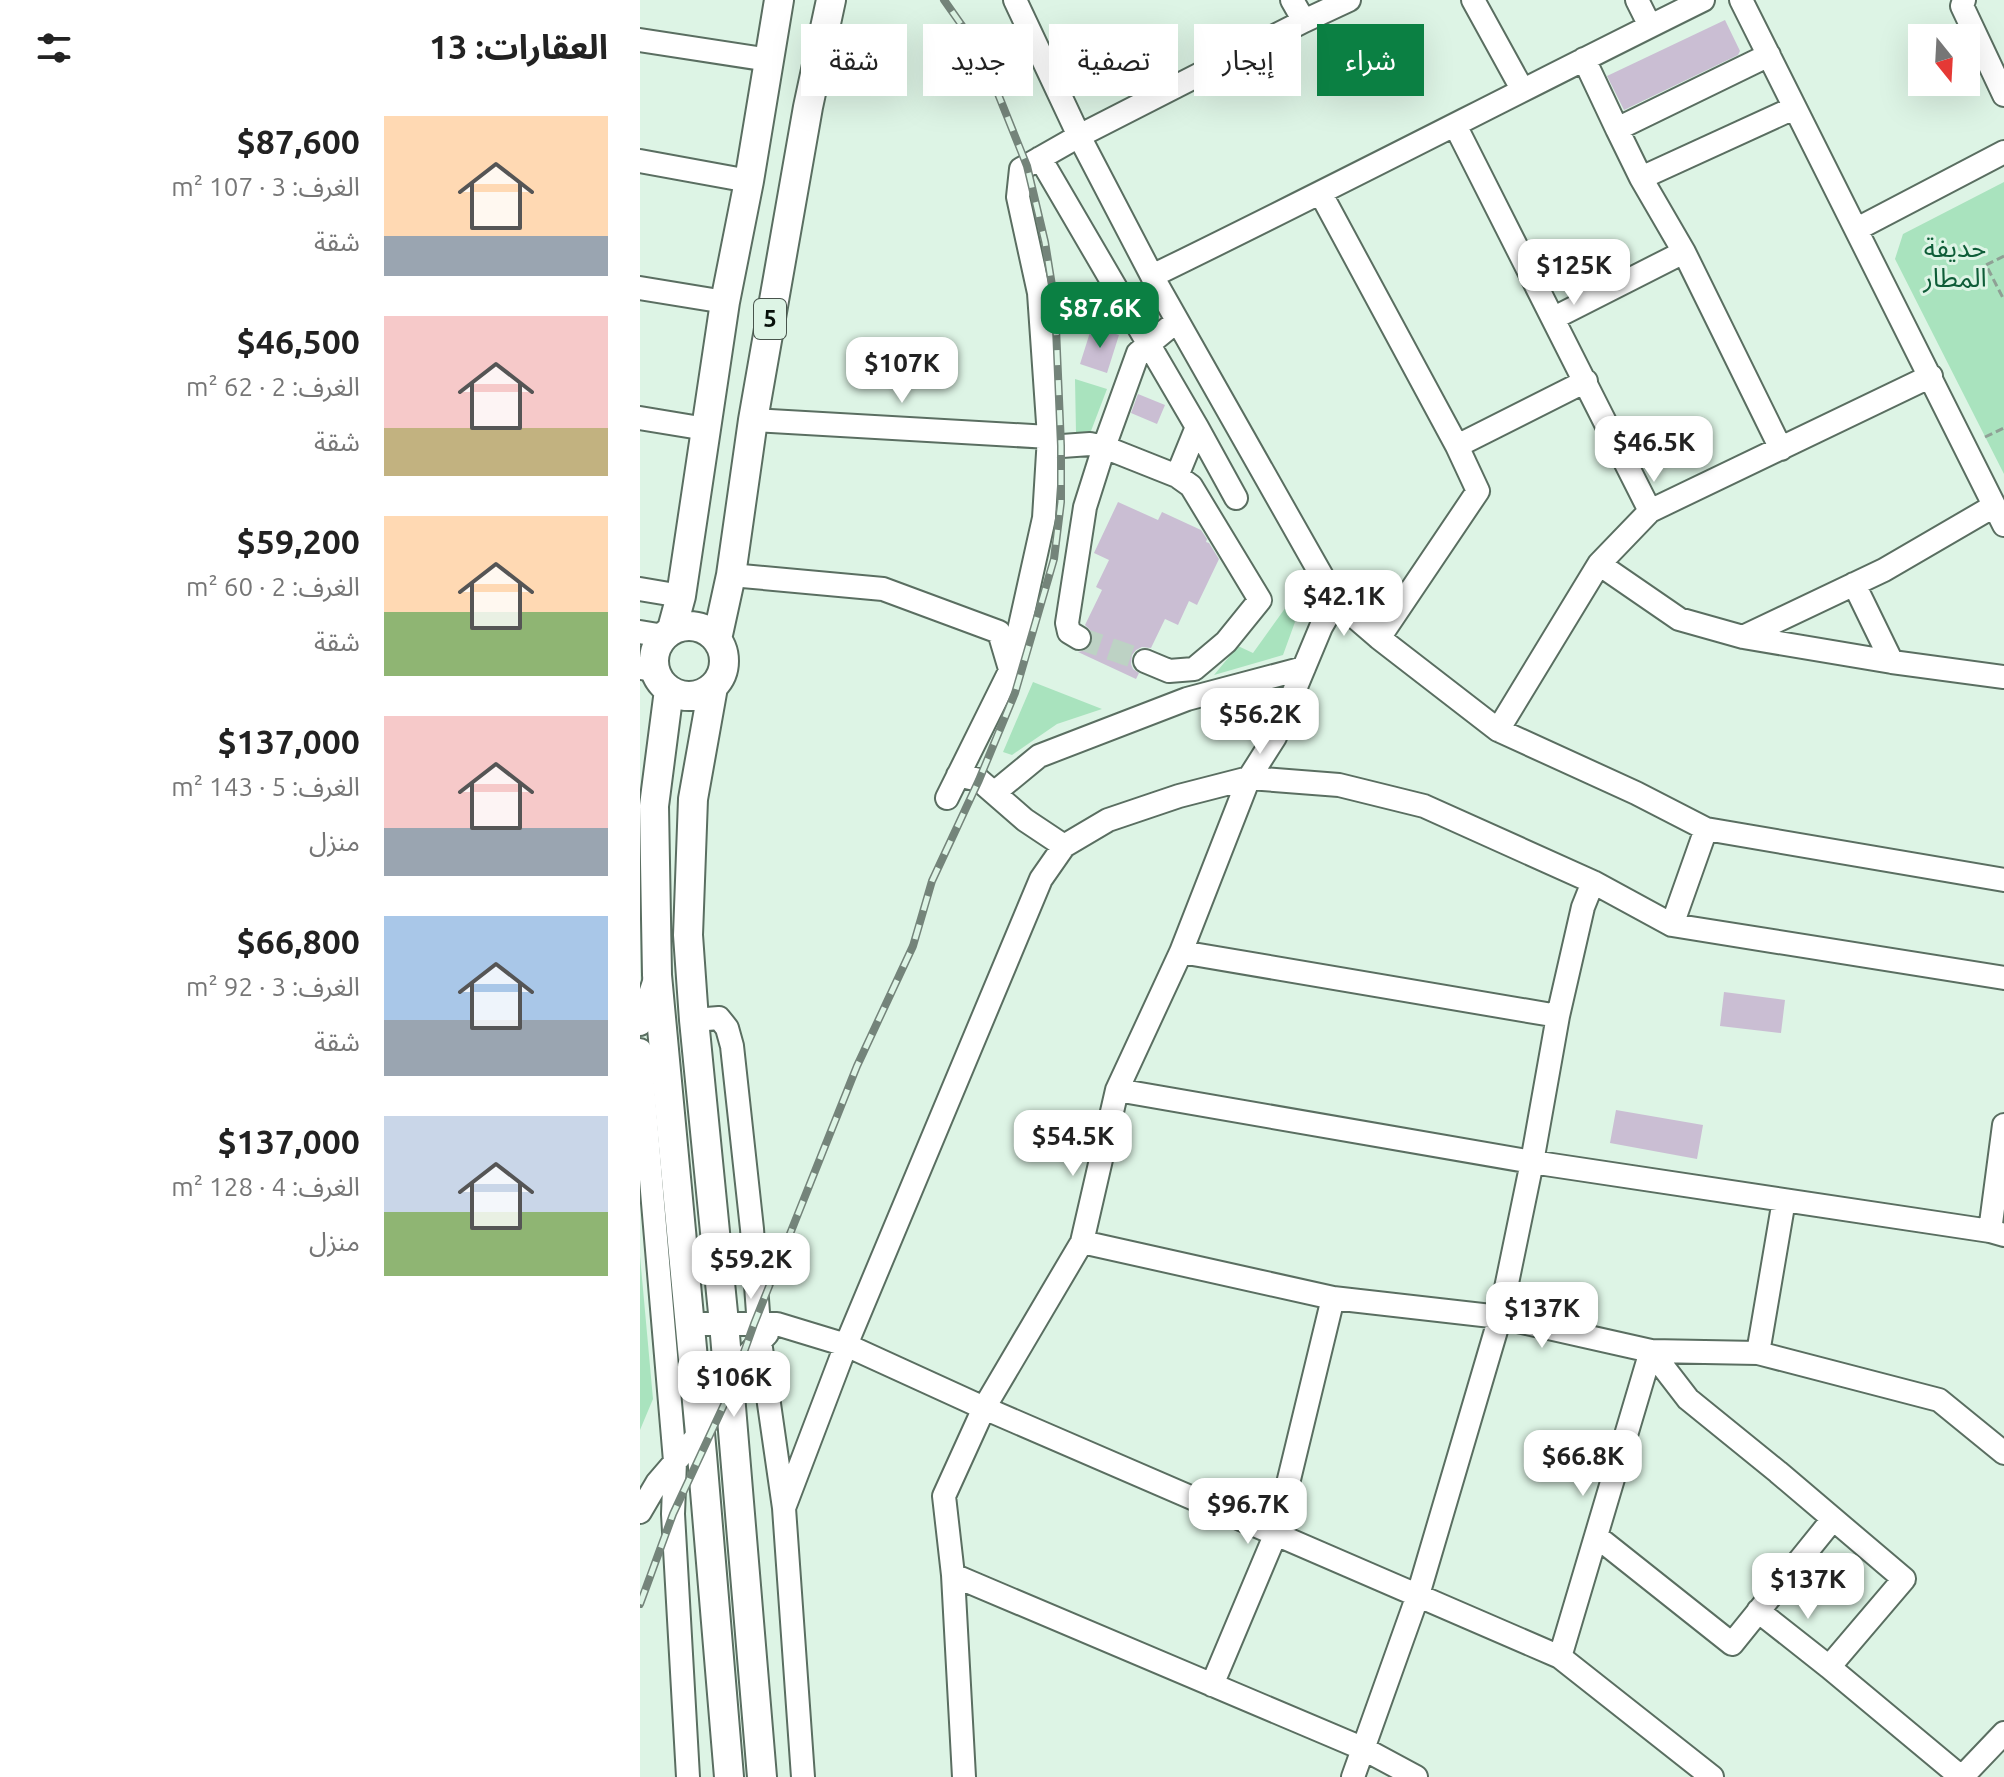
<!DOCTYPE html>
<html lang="ar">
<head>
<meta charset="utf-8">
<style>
  body { margin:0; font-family:Ubuntu,"Noto Sans Arabic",sans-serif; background:#f6f6f6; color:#222; direction:rtl; height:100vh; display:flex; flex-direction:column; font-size:30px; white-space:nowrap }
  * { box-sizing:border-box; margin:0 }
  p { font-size:26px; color:#767676 }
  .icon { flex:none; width:44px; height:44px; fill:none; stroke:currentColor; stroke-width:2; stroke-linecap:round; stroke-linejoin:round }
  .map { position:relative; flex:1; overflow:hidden; direction:ltr }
  .panel { display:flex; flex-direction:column; background:#fff; width:640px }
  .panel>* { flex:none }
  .banner { position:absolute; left:24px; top:24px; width:760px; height:72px; direction:rtl; display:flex; gap:16px }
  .needle { width:52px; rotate:162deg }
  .fabs { position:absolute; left:1268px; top:24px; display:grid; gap:16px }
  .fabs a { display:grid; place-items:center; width:72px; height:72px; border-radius:0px; background:#fff; box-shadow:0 8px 32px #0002; font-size:40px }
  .price { position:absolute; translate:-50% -68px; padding:0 18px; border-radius:16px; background:#fff; color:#222; font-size:26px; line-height:52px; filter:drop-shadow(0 2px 4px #0008) }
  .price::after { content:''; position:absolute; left:50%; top:48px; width:24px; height:18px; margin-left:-12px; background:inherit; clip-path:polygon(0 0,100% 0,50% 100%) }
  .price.selected { background:#0b8043; color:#fff }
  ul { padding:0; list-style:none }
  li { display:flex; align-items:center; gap:24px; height:200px; padding:0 32px }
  li span { display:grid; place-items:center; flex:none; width:224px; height:160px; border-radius:0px; color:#555 }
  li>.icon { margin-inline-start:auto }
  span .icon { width:96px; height:96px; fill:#fffc; stroke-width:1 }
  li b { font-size:34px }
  h2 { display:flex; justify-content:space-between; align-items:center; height:96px; padding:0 32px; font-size:34px }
  .tag { padding:0 28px; border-radius:0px; background:#fff; box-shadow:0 8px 32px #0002; font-size:28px; line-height:72px }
  .tag.selected { background:#0b8043; color:#fff }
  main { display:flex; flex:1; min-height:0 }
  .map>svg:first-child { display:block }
</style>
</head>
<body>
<main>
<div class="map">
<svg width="1364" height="1777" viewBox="0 0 1364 1777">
  <rect width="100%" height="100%" fill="#ddf4e5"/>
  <!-- green -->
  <path fill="#a9e3be" d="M1364,182V474L1255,259L1263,234Z
    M435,379L467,389L451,431L436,433Z
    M646,607L655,622L643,655L574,675L598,646L613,653Z
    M393,682L462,709L417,724L372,755L363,752Z
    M0,1256L13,1399L0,1430Z"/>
  <!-- building -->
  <path fill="#cabed3" d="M1085,20L1100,51L1098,55L984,110L967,76Z
    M452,326L479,335L467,373L440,364Z
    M498,394L525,405L517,424L491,413Z
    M478,502L518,520L522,512L561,530L567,539L566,542L569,543L579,559L557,605L549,601L538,625L525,619L511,648L502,647L496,650L492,655L491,664L493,669L499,673L496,679L438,652L446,650L451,646L453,639L451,631L445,625L462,590L456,587L469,560L454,553Z
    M1084,992L1145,1000L1141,1033L1080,1026Z
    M976,1110L1063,1125L1057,1159L970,1143Z"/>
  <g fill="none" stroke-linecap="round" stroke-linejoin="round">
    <!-- minor-tunnel -->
    <path stroke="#bdd2c4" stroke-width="22" stroke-dasharray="22 11" stroke-linecap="butt" d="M439,638L505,661"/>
    <!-- minor casing -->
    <g stroke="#5a6e61" stroke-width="26">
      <path id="minor" d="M375,0L439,136L512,276L696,601L739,638L858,730L996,793L1066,829L1364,880
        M652,0L664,21
        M833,0L882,89
        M997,0L1010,26
        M1101,0L1364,525
        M1324,0L1322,6L1364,95
        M0,40L129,60
        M1129,55L977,129L1001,178L1154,108
        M944,59L977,129
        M815,125L1010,511
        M400,158L557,427L596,498
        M0,161L109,181
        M1001,178L1044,252L1141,449
        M681,194L817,446L838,491L739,638
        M1217,229L1364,152
        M512,276C697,186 879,91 1063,0
        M0,288L85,302
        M914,318L1044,252
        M537,321L498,353L464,447L537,476
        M0,418L66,429
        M113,420L409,437
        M817,446L946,381
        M408,447L450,444L464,447L445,507L427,623L429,632L439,638
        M959,564L1039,619L1103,637L1252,662L1364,677
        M91,575L243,589L359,632L370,669
        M1214,584L1252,662
        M0,589L41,596
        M0,632L24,636
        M1103,637L1244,570L1354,506
        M505,661L529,671L554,669L586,642L620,600L551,486L537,476L557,427
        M0,668L15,670
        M858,730L959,564L1010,511L1291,376
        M318,775L339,780L385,820L424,846
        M354,793L399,756L547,699L664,668
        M307,798L370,671L404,518L409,437L399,293L378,197L381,169L439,136L664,21L709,0
        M1032,925L1066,829
        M541,952L918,1016
        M54,1020L79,1018L87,1028L92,1046L112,1229L120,1341L144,1508L163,1777
        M0,1024L15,979
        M0,1050L35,1461L33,1514L48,1777
        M477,1090L892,1162L1350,1231L1364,1235
        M1350,1231L1364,1125
        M442,1242L693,1298L860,1317L1011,1351L1118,1353L1299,1400L1364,1453
        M49,1324H137L206,1345L344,1408L920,1657L1072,1777
        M1011,1351L1048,1399L1138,1472L1264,1579L1189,1667L1321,1777
        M1118,1353L1144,1200
        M144,1508L206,1345L401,879L424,846L468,820L539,796L609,778L699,785L784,806L953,882L1032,925L1364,978
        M0,1512L17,1483L60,1433L100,1363L127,1334
        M956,1536L1092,1644L1193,1519
        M313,1575L724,1749L776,1777
        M1118,1611L1189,1667
        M920,1657L1011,1351
        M572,1685L636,1533L693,1298
        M324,1777L313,1575L304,1496L344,1408L442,1242L477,1090L541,952L609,778L635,737L681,627L696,601
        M713,1777L778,1595L860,1317L892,1162L918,1016L943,907L953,882
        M1322,1777L1364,1733"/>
    </g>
    <!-- major casing -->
    <g stroke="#5a6e61" stroke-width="32">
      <path id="major" d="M14 661a35 35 0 1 1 70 0a35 35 0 1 1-70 0Z
        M32,629L41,596L85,302L109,181L139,0
        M77,639L91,575L113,420L168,107L191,0
        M73,687L53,799L48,935L54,1020L84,1323L122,1777
        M29,690L14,806L17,975L62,1455L89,1777"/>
    </g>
    <!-- path -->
    <path stroke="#8fa095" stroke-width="3" stroke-dasharray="8 4" stroke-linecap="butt" d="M1364,256L1346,265L1364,300
      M1345,437L1364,428"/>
    <!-- minor -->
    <use href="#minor" stroke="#fff" stroke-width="22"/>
    <!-- major -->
    <use href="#major" stroke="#fff" stroke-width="28"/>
    <!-- rail casing -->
    <g stroke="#74847a" stroke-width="8">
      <path id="rail" d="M0,1604L33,1514L89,1394L114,1324L217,1066L273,946L292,881L339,780L375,693L414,559L421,502V446L415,304L405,242L387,166L342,54L304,0"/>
    </g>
    <!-- rail -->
    <use href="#rail" stroke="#ddf4e5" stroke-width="5" stroke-dasharray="15" stroke-linecap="butt"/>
  </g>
  <g text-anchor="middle" stroke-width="6" stroke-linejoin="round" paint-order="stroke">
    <!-- shield labels -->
    <rect fill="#ddf4e5" stroke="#48544c" stroke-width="2" x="114" y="299" width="32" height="40" rx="6"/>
    <g font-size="24" font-weight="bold" fill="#08100b">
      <text x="130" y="327">5</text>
    </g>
    <!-- park labels -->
    <g font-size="26" fill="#0f5d38" stroke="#ddf4e5">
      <text x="1315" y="257">حديفة<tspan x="1315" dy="30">المطار</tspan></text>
    </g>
  </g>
</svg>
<div class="fabs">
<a><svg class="needle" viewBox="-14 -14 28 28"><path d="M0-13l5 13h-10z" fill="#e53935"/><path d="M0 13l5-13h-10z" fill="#767676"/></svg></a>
</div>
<b class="price" style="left:934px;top:307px">$125K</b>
<b class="price selected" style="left:460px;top:350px">$87.6K</b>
<b class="price" style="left:262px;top:405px">$107K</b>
<b class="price" style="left:1014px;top:484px">$46.5K</b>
<b class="price" style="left:704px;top:638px">$42.1K</b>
<b class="price" style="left:620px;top:756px">$56.2K</b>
<b class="price" style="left:433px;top:1178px">$54.5K</b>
<b class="price" style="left:111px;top:1301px">$59.2K</b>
<b class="price" style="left:902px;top:1350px">$137K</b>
<b class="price" style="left:94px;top:1419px">$106K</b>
<b class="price" style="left:943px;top:1498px">$66.8K</b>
<b class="price" style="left:608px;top:1546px">$96.7K</b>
<b class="price" style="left:1168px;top:1621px">$137K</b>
<div class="banner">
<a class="tag selected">شراء</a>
<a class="tag">إيجار</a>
<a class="tag">تصفية</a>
<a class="tag">جديد</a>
<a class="tag">شقة</a>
</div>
</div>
<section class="panel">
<h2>العقارات: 13<svg class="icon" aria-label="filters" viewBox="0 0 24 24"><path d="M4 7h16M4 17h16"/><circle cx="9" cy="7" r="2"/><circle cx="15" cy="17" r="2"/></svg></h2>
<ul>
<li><span style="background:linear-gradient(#ffd9b3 75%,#9aa5b1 0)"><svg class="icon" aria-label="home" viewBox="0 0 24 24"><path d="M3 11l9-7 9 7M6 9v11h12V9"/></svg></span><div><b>$87,600</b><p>الغرف: 3 · 107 m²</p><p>شقة</p></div></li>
<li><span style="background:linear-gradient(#f6c9c9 70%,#c2b280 0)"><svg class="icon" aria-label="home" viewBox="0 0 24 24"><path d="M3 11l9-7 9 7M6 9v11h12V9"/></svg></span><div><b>$46,500</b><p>الغرف: 2 · 62 m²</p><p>شقة</p></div></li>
<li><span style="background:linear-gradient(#ffd9b3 60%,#8fb573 0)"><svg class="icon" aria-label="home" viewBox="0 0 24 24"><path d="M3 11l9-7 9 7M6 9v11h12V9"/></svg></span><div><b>$59,200</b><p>الغرف: 2 · 60 m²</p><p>شقة</p></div></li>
<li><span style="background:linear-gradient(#f6c9c9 70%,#9aa5b1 0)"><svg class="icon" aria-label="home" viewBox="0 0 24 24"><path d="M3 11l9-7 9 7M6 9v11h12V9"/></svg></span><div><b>$137,000</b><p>الغرف: 5 · 143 m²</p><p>منزل</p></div></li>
<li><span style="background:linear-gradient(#a9c7e8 65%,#9aa5b1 0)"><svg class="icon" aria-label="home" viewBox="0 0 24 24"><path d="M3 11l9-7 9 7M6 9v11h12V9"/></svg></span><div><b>$66,800</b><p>الغرف: 3 · 92 m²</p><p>شقة</p></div></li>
<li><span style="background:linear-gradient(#c9d6e8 60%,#8fb573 0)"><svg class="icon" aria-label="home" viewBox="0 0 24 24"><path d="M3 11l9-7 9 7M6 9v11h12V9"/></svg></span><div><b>$137,000</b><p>الغرف: 4 · 128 m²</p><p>منزل</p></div></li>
</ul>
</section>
</main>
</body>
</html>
